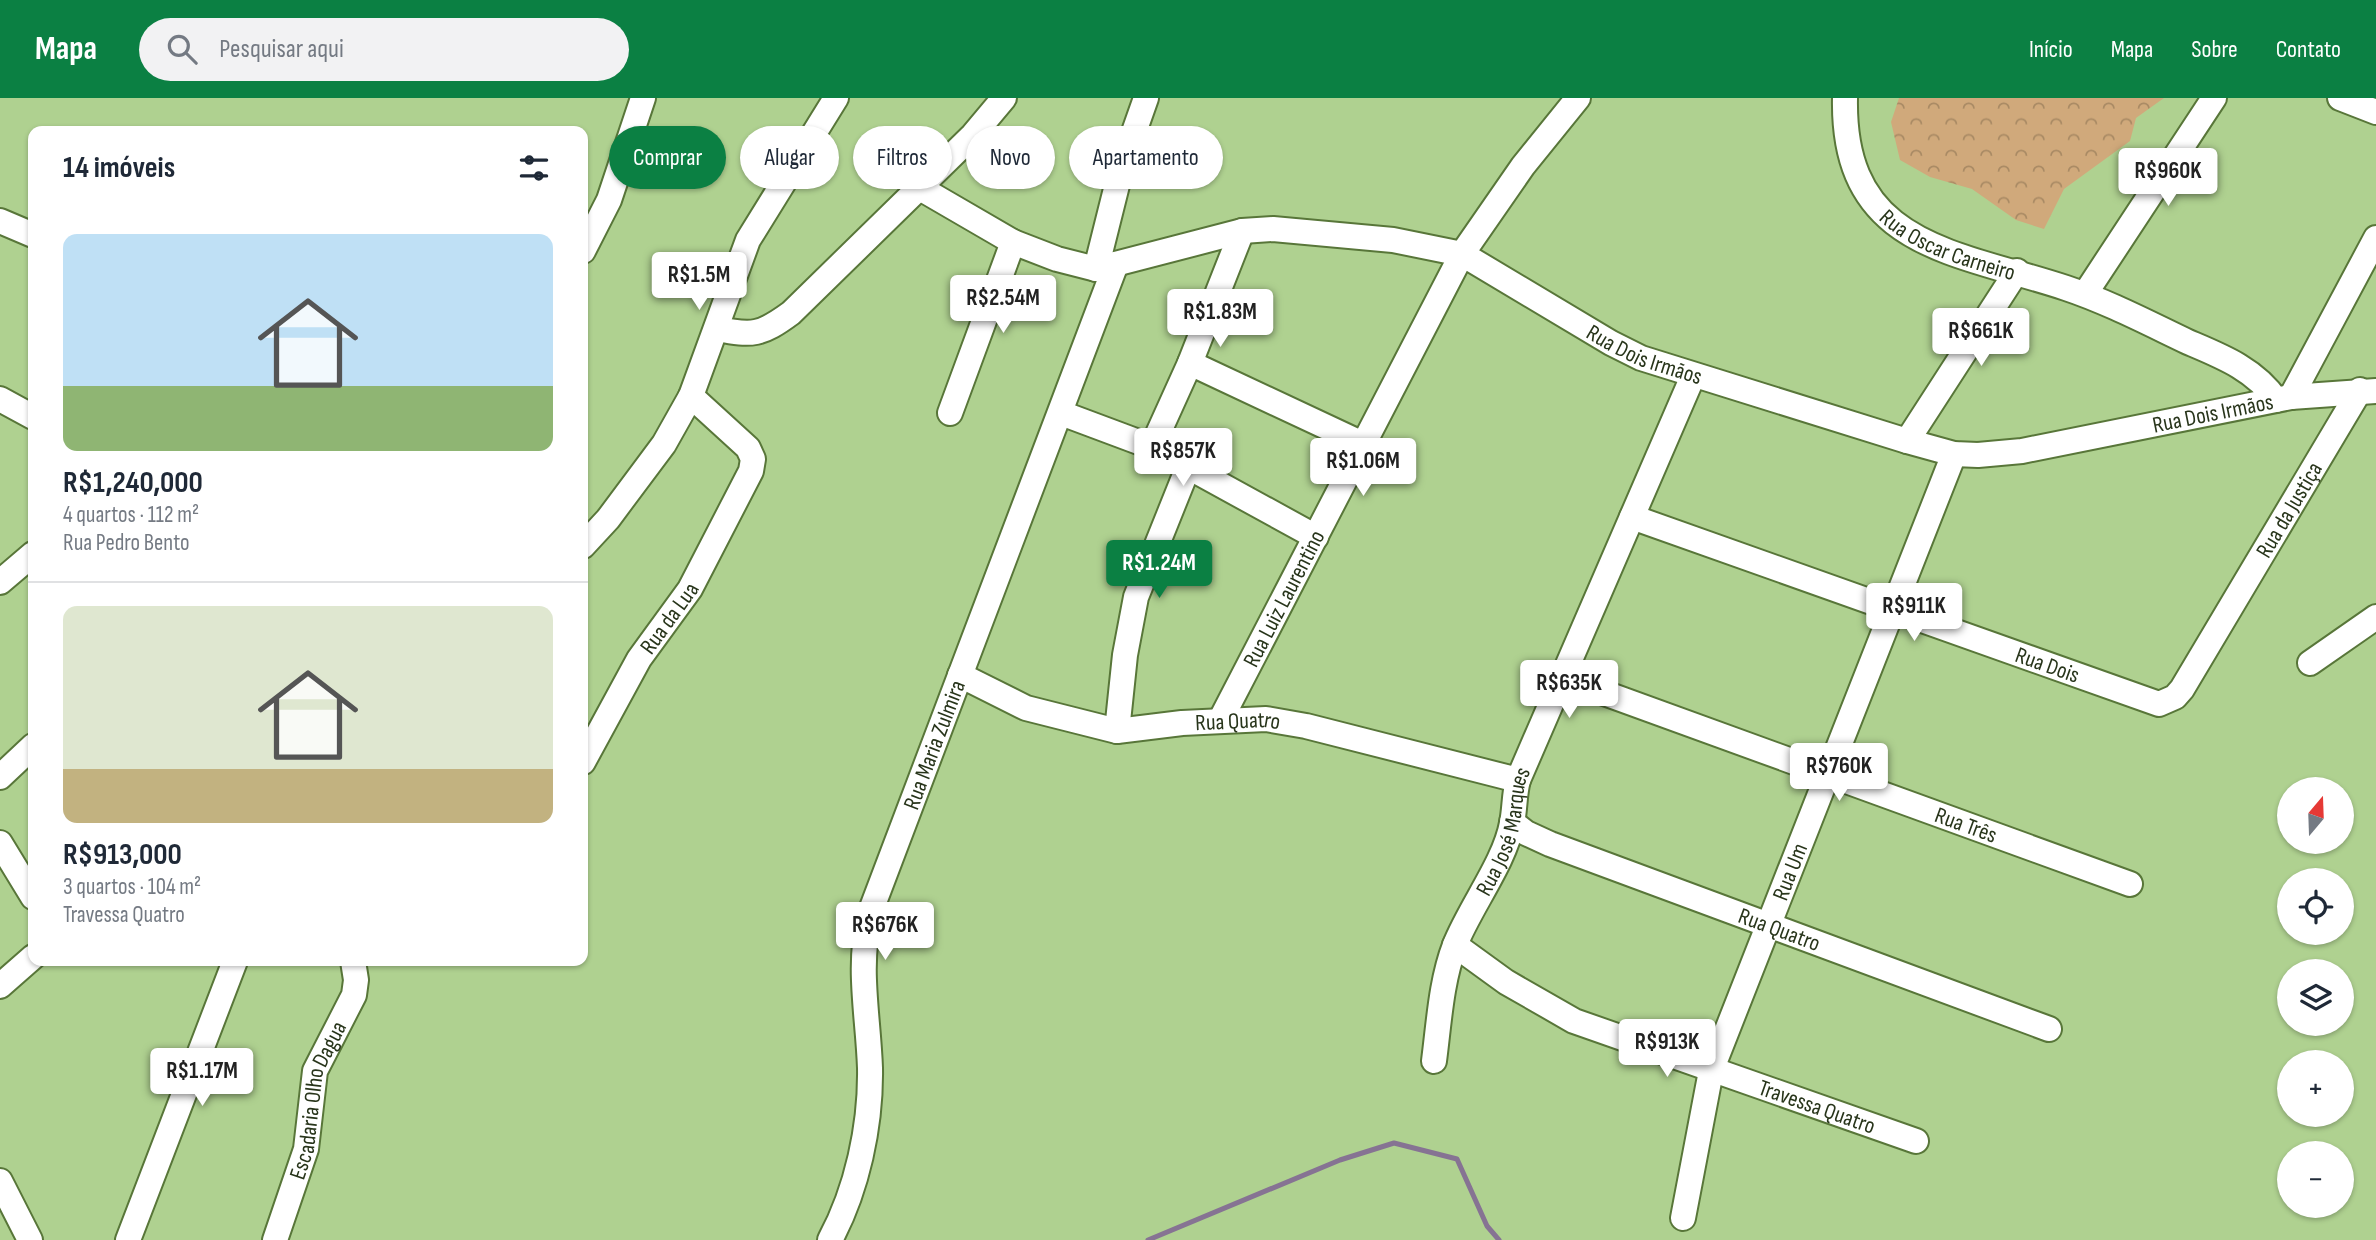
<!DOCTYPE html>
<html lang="pt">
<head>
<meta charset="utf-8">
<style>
  body { margin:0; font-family:"Sofia Sans Condensed",sans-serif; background:#f2f2f3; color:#1f2937; height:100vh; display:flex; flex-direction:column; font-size:26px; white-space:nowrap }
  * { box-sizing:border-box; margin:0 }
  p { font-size:23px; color:#747a83 }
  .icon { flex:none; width:38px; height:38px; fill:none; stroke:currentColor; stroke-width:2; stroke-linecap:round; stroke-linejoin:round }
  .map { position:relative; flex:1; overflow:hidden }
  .details { position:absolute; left:28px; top:28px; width:560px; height:840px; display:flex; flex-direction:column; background:#fff; border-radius:14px; box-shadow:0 2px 5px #0004 }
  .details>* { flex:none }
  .guide { position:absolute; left:609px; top:28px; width:665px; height:63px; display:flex; gap:14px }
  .needle { width:46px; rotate:19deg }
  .tools { position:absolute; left:2277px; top:679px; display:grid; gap:14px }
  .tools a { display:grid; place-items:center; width:77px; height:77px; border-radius:50%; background:#fff; box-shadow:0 2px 5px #0004; font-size:35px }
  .price { position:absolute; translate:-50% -60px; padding:0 16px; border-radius:7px; background:#fff; color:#222; font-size:23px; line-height:46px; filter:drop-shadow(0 2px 4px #0008) }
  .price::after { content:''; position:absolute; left:50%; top:42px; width:21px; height:16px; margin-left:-10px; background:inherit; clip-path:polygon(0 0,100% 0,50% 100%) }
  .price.on { background:#0b8043; color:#fff }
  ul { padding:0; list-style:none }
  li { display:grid; align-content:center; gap:14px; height:371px; padding:0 35px }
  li+li { border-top:2px solid #e0e1e3 }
  li span { display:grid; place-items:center; height:217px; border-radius:14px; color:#555 }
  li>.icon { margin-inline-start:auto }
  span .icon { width:126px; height:126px; fill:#fffc; stroke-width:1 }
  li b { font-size:30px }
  h2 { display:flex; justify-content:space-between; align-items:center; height:84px; padding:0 35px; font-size:30px }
  .tag { padding:0 24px; border-radius:32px; background:#fff; box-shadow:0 2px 5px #0004; font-size:24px; line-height:63px }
  .tag.on { background:#0b8043; color:#fff }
  header { display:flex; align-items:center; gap:42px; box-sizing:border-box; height:98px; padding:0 35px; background:#0b8043; color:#fff }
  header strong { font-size:33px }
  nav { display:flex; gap:38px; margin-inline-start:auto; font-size:24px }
  .search { width:490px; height:63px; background:#f2f2f3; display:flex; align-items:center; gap:18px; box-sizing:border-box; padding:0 24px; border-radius:38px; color:#747a83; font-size:26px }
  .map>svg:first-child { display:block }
</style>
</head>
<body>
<header>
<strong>Mapa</strong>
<div class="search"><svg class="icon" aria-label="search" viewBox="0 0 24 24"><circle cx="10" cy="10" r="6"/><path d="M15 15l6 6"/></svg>Pesquisar aqui</div>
<nav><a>Início</a><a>Mapa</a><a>Sobre</a><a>Contato</a></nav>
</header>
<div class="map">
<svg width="2376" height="1142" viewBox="0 0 2376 1142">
  <defs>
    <pattern id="forest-crowns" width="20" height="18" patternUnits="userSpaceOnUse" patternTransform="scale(1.75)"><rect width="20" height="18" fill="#d0a97b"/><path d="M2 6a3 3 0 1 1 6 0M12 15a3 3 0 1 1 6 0" fill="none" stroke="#a98a64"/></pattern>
  </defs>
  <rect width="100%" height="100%" fill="#afd190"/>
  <!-- forest -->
  <path fill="url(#forest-crowns)" d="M1899,0H2164L2136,20L2130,43L2064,91L2044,131L2016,122L1972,91L1930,79L1900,62L1891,24Z"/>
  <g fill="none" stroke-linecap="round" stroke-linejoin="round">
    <!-- stream -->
    <path stroke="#867393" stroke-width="5" d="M1148,1142L1340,1062L1394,1045L1457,1061L1487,1128L1499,1142"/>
    <!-- minor casing -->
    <g stroke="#587639" stroke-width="28">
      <g id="minor">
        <path id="s1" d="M1845,0C1842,149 1954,153 2066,190C2108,204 2148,225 2188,244C2221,258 2255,271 2276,302"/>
        <path d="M2340,0L2376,14"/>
        <path id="s2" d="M920,90L1013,144L1057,161L1096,171L1242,133L1273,131L1393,142L1462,156L1611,245L1641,260L1907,343L1954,356L1978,357L2022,353L2291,299L2376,293"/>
        <path d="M0,123L33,137"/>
        <path d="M583,153L609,102L643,0"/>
        <path d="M1096,171L1121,71L1146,0"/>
        <path d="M2085,196L2214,0"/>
        <path d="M717,231C753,238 761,237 791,215L973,37L1004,0"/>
        <path d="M1190,265L1365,347"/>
        <path d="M2291,299L2376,140"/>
        <path d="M0,301L33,319"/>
        <path d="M950,315L1013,144"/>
        <path d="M1061,315L1152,349L1316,439"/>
        <path d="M1907,343L2017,173"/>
        <path d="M1152,349L1190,265L1242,133"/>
        <path id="s3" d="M1632,419L2159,606L2175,599L2182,591L2360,292"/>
        <path d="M583,448L608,421L664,346L691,298L748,142L836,0"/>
        <path d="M0,484L33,456"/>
        <path d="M2310,565L2376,519"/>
        <path id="s4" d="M960,577L1026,610L1117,633L1182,625L1266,621L1306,628L1518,682"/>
        <path id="s5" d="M1563,580L2130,786"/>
        <path id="s6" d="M1221,621L1462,156L1523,68L1578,0"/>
        <path d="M1117,633L1125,557L1136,499L1189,367"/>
        <path id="s7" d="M583,664L639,561L690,491L751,373L753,361L748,350L691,298"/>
        <path d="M0,679L33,648"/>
        <path id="s8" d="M1512,724L1526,735L1550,746L2049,931"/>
        <path d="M0,745L33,799"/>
        <path id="s9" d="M1455,847L1506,884L1574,923L1916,1043"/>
        <path d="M0,888L33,859"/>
        <path id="s10" d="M1434,963C1439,925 1441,883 1455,847C1470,809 1505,764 1512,725C1515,710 1514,697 1518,682L1693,278"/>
        <path d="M0,1083L30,1142"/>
        <path id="s11" d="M1683,1120L1711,973L1954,356"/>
        <path d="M128,1142L235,863"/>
        <path id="s12" d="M275,1142L306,1051L315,973L354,897L356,882L353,863"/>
        <path id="s13" d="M830,1142C857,1092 871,1028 870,970C868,915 857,870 870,815L1116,166"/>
      </g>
    </g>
    <!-- minor -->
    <use href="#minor" stroke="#fff" stroke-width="24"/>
  </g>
  <g text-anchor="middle" stroke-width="5" stroke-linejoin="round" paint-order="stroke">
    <!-- street labels -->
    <g font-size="23" fill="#28351b" stroke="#daeccb">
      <text dy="8" stroke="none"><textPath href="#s1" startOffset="198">Rua Oscar Carneiro</textPath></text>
      <text dy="8" stroke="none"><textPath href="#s2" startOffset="777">Rua Dois Irmãos</textPath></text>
      <text dy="8" stroke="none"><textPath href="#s2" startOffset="1365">Rua Dois Irmãos</textPath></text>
      <text dy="8" stroke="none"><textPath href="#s3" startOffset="796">Rua da Justiça</textPath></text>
      <text dy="8" stroke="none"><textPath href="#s6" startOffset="136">Rua Luiz Laurentino</textPath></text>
      <text dy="8" stroke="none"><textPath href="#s7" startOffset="168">Rua da Lua</textPath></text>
      <text dy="8" stroke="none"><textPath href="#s3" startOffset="441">Rua Dois</textPath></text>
      <text dy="8" stroke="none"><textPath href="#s4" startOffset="289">Rua Quatro</textPath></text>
      <text dy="8" stroke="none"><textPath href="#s13" startOffset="514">Rua Maria Zulmira</textPath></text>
      <text dy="8" stroke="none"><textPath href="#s5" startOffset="429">Rua Três</textPath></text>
      <text dy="8" stroke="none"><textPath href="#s10" startOffset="243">Rua José Marques</textPath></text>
      <text dy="8" stroke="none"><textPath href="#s11" startOffset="364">Rua Um</textPath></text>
      <text dy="8" stroke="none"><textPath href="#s8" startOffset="289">Rua Quatro</textPath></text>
      <text dy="8" stroke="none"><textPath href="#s12" startOffset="147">Escadaria Olho Dagua</textPath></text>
      <text dy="8" stroke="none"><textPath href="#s9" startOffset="399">Travessa Quatro</textPath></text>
    </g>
  </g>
</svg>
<div class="tools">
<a><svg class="needle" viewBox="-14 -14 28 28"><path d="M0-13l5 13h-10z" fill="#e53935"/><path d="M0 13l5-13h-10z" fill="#747a83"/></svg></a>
<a><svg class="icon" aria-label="locate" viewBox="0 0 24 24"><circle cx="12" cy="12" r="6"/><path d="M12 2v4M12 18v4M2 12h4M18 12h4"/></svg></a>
<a><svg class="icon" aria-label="layers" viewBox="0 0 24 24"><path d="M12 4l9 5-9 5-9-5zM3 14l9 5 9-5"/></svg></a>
<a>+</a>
<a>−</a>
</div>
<b class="price" style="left:2168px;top:110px">R$960K</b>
<b class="price" style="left:699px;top:214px">R$1.5M</b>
<b class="price" style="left:1003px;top:237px">R$2.54M</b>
<b class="price" style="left:1220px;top:251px">R$1.83M</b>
<b class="price" style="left:1981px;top:270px">R$661K</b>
<b class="price" style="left:1183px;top:390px">R$857K</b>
<b class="price" style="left:1363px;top:400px">R$1.06M</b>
<b class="price on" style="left:1159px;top:502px">R$1.24M</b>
<b class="price" style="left:1914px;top:545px">R$911K</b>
<b class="price" style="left:1569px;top:622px">R$635K</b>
<b class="price" style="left:1839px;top:705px">R$760K</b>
<b class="price" style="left:885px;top:864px">R$676K</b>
<b class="price" style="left:1667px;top:981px">R$913K</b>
<b class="price" style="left:202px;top:1010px">R$1.17M</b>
<div class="guide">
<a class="tag on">Comprar</a>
<a class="tag">Alugar</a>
<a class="tag">Filtros</a>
<a class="tag">Novo</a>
<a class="tag">Apartamento</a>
</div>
<section class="details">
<h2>14 imóveis<svg class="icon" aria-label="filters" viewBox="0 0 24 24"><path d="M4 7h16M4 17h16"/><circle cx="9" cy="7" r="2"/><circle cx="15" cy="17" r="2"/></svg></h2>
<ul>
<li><span style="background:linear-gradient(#bfe0f5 70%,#8fb573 0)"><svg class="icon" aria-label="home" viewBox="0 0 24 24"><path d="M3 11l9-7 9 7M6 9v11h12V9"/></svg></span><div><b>R$1,240,000</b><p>4 quartos · 112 m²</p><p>Rua Pedro Bento</p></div></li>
<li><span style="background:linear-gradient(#dfe7d0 75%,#c2b280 0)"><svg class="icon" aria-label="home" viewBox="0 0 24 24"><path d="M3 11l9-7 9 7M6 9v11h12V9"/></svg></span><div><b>R$913,000</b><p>3 quartos · 104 m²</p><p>Travessa Quatro</p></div></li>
</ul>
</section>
</div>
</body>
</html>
